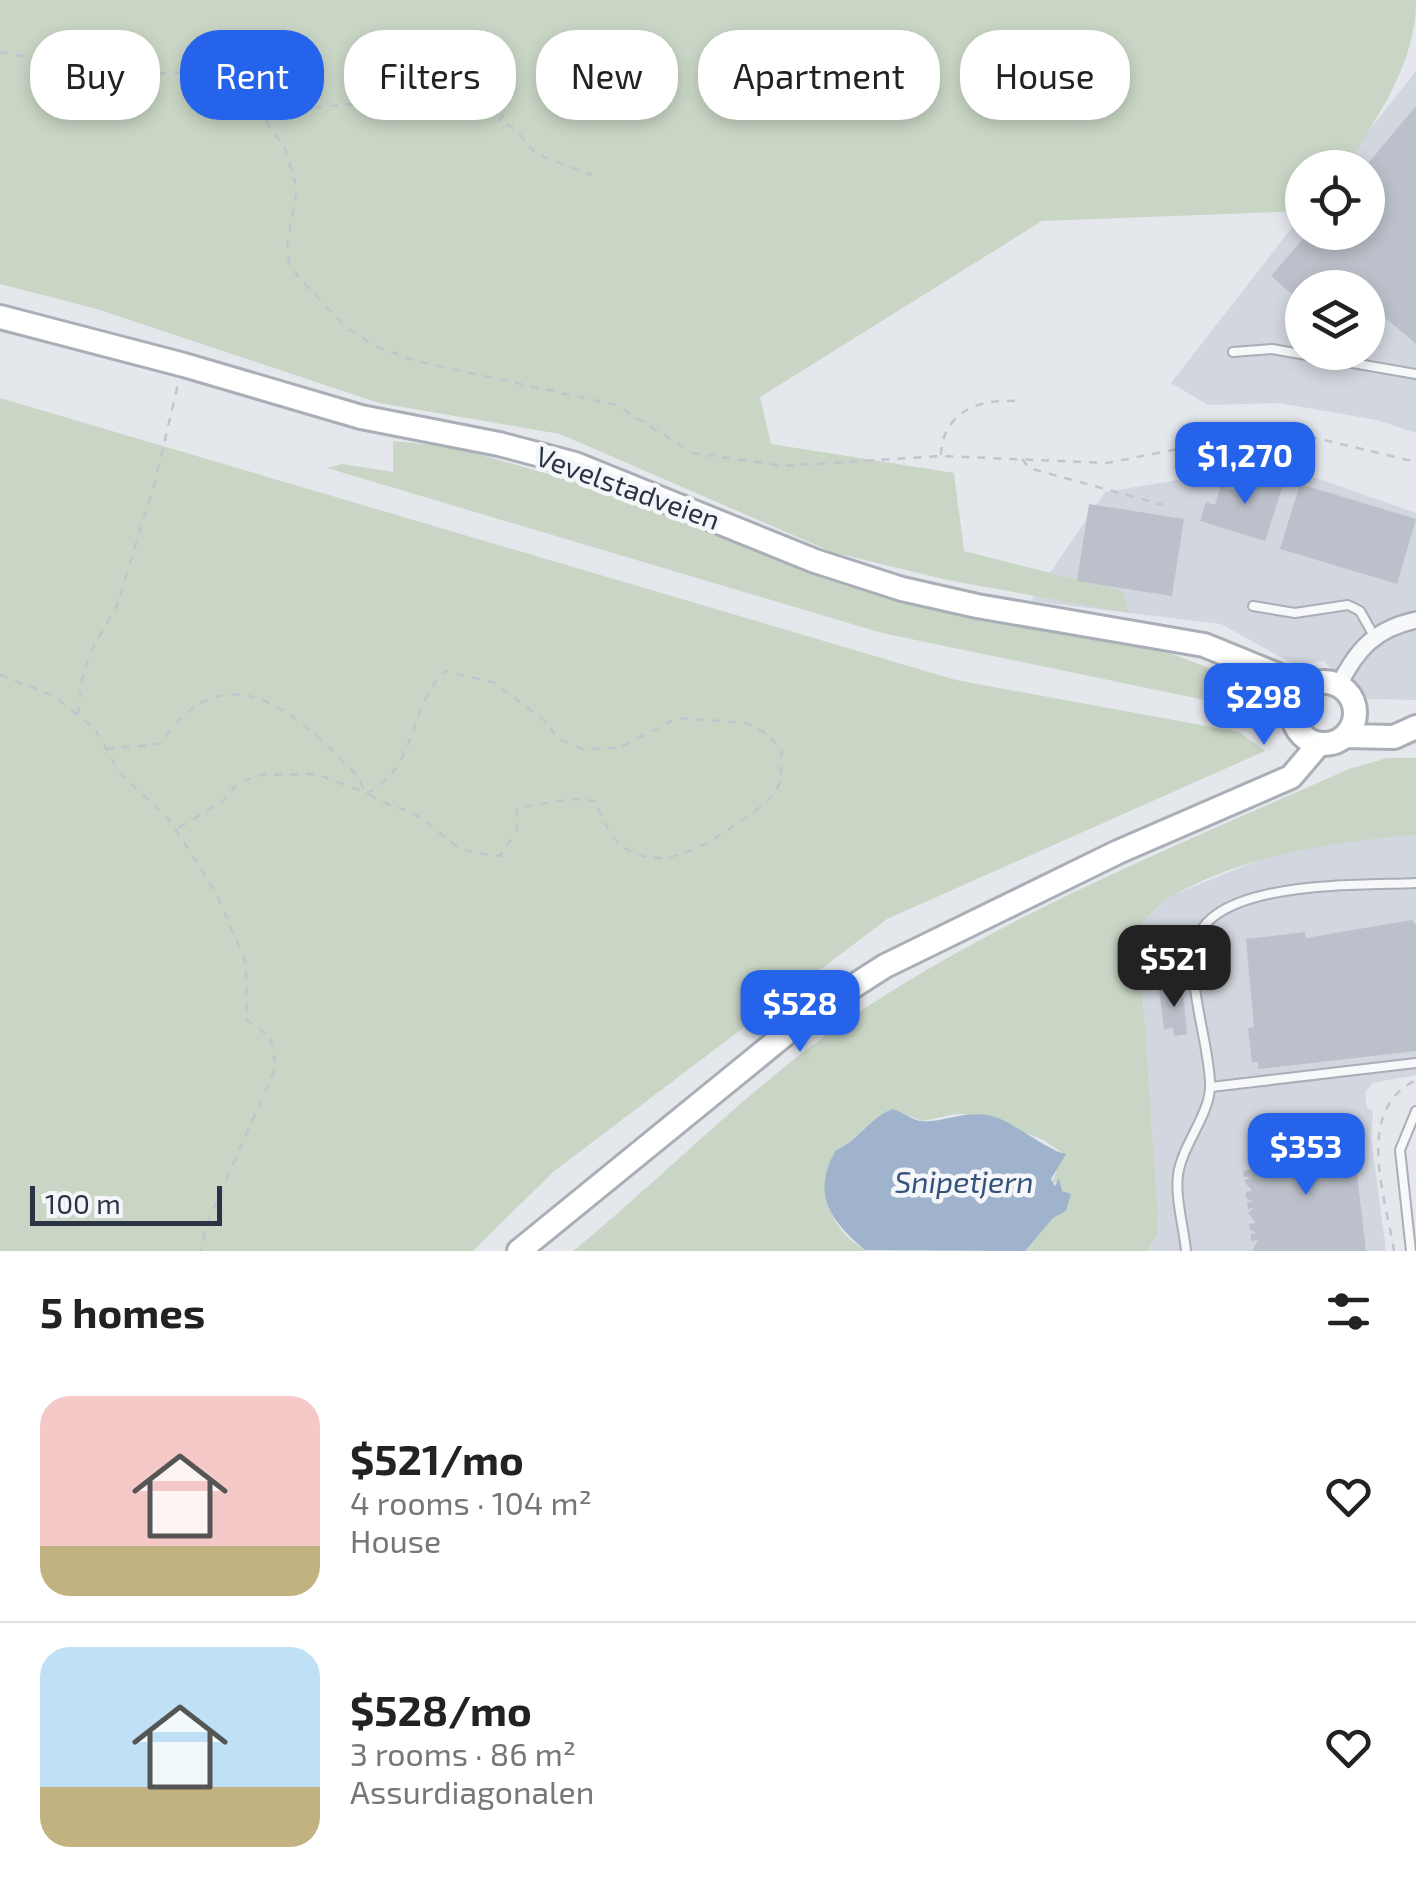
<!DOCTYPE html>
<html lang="en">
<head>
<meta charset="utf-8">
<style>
  body { margin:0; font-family:"Exo 2",sans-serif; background:#f2f2f2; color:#222; height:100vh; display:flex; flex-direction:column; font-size:38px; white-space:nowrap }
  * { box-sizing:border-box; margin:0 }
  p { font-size:32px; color:#767676 }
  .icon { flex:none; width:55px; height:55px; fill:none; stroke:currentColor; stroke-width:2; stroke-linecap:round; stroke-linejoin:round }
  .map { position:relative; height:1251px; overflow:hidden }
  .side { display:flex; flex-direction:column; background:#fff; flex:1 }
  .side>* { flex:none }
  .guide { position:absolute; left:30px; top:30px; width:1358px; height:90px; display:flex; gap:20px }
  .fabs { position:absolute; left:1285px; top:150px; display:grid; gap:20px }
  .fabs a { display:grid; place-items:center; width:100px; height:100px; border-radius:50%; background:#fff; box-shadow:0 5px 15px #0003; font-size:50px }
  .scale { position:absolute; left:30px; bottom:25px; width:192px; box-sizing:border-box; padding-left:10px; border:5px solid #2b3445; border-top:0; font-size:28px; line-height:35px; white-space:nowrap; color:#2b3445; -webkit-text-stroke:8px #f4f6f9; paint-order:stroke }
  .price { position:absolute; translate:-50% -85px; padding:0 22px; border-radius:20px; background:#2563eb; color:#fff; font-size:32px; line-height:65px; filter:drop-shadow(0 2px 5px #0008) }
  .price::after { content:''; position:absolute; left:50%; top:60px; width:30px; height:22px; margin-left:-15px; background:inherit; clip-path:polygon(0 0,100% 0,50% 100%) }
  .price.on { background:#222; color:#fff }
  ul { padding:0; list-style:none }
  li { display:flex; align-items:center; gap:30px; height:250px; padding:0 40px }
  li+li { border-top:2px solid #e0e0e0 }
  li span { display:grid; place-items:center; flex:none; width:280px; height:200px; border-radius:30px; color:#555 }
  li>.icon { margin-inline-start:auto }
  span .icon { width:120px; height:120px; fill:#fffc; stroke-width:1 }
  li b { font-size:42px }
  h2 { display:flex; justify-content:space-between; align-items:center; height:120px; padding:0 40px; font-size:42px }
  .chip { padding:0 35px; border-radius:40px; background:#fff; box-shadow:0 5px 15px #0003; font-size:35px; line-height:90px }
  .chip.on { background:#2563eb; color:#fff }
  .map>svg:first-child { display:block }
</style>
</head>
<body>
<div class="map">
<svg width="1416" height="1251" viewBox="0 0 1416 1251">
  <rect width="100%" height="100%" fill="#e4e7ec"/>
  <!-- built -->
  <path fill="#d2d6de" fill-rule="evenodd" d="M1416,71V433L1377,420L1279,403L1208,405L1171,383L1302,215V232H1368V168L1340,167ZM1302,288H1368V352H1302Z
    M1276,464L1416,513V700L1368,699L1323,661L1295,665L1221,624L1031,601L1105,492Z
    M1416,835V1075L1372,1083L1365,1093L1367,1108L1373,1112L1371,1137L1386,1251H1147L1157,1235L1158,1214L1138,927L1168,897L1274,854L1326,843Z"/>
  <!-- green -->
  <path fill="#c9d6c5" d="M0,0H1416C1416,63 1378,116 1346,167L1302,168V211L1042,221L760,397L771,444L954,473L964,551L1122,591L1129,613L947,580L832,552L560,434L379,403L97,309L0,284Z
    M0,398L956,680L1239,732L1265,751L887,919L553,1172L473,1251H0Z
    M393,441L453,447L640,500L872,594L1172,654L1228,675L1254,691L1267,713L882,633L327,468L342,464L393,472Z
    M1387,758H1416V835C1331,842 1248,854 1172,896C1160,902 1148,918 1138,927L1158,1214L1157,1235L1147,1251H1025L1071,1194L1061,1191L1060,1181L1052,1184L1062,1153L1044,1140L979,1115L956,1114L922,1121L892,1109C868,1119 858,1140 836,1150C814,1189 830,1231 867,1251H573C665,1176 748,1088 846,1021C1001,915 1179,845 1349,769Z"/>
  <!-- water -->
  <path fill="#9fb4cc" d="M892,1109C902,1111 910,1119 920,1121C943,1124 969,1107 998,1118C1017,1125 1049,1151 1066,1154L1051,1179L1055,1186L1059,1178L1062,1191L1071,1194L1066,1211L1053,1218L1025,1251L865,1250C832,1222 810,1195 836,1150C858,1141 868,1119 892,1109Z"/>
  <!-- building -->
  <path fill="#bbc0ca" d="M1416,106V344L1368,303V288H1302V303L1271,276L1309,232H1368V168H1364Z
    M1245,473L1283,485L1265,541L1200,521L1206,502L1215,505L1221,486L1239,491Z
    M1300,484L1416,519L1397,584L1280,549Z
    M1089,504L1184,519L1172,596L1077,581Z
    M1412,920L1416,925V1051L1258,1069V1062H1252L1248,1028L1254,1027L1246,939L1305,932L1306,938Z
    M1182,984L1187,1034L1174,1036L1173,1028L1164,1029L1159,989L1169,994L1168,985Z
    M1342,1138L1344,1150L1354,1148L1366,1251H1252L1258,1240L1251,1241V1234L1257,1233L1250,1230L1249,1224L1256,1223L1248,1213L1254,1208L1248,1209L1247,1202H1253L1246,1198V1192L1252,1191L1244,1181L1251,1177H1244L1243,1171L1250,1170L1249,1160L1259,1159L1258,1148Z"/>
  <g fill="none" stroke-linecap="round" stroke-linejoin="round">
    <!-- service casing -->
    <g stroke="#a9aeb7" stroke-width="12">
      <path id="service" d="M1233,352L1272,349L1416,374
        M1253,606L1295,613L1348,605L1360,611L1374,636
        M1211,1087L1416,1063
        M1186,1251C1184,1228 1175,1198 1178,1175C1182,1144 1212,1113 1210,1082C1208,1039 1188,989 1195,946C1207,878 1364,886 1416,883
        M1411,1251L1400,1150L1416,1111"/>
    </g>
    <!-- minor casing -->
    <g stroke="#a9aeb7" stroke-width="20">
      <path id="minor" d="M1339,685C1357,649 1375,629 1416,620"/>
    </g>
    <!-- secondary casing -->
    <g stroke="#a9aeb7" stroke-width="28">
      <path id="secondary" d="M0,317L184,365L361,417L499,444L575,464L815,561L902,589L977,606L1204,645L1307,687
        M1293 713a31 31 0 1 1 62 0a31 31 0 1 1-62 0Z
        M1345,736L1394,737L1416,727
        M519,1251L810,1014L885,966L1118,852L1291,777L1319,744"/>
    </g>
    <!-- path -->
    <path stroke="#c2c5cb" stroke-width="2.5" stroke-dasharray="8 8" stroke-linecap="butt" d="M0,52L136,75L203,71L221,75L258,109L285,149L297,188L287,247L289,262L300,279L347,328L375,346L416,361L616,405L693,453L783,466L941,456L1107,463L1278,429L1416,462
      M268,120L291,110L490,90L506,110L499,121L514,128L536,154L592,175
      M941,455C942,413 979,398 1016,401
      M1022,459L1029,468L1163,505
      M0,675L54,696L95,729L119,772L169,819L216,893L246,963L247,1020L270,1037L276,1067L206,1225L201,1251
      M78,714L82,679L90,653L117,605L155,482L178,384
      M106,749L160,744C224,649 292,709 352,770C360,778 362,789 370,795C385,806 405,807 419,817C458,844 447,851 500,856L517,830V808L569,799L596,801C619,877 674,867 729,829C745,818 767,805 777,789C782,780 781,761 782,751L769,735L746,723L677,718L618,748L583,749L558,739L546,722L495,683L445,671C407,708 419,766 367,793L316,774L261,775L239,782L222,802L176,829
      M1394,1251C1386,1197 1353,1111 1416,1080"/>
    <!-- service -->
    <use href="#service" stroke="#f7f8fa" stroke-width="8"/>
    <!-- minor -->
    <use href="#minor" stroke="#f7f8fa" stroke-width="15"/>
    <!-- secondary -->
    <use href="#secondary" stroke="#fff" stroke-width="22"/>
  </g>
  <g text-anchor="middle" stroke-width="9" stroke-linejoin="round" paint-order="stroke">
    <!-- street labels -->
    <g font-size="28" fill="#2b3445" stroke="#f4f6f9">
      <text transform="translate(628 488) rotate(20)" y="10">Vevelstadveien</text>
    </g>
    <!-- water labels -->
    <g font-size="30" font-style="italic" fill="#34527a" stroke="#f4f6f9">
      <text x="964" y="1193">Snipetjern</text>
    </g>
  </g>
</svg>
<div class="fabs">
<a><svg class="icon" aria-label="locate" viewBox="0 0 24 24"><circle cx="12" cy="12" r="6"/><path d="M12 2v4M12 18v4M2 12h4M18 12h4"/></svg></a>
<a><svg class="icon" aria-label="layers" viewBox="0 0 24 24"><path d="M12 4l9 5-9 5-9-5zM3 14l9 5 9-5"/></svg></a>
</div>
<div class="scale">100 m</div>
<b class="price" style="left:1245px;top:507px">$1,270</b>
<b class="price" style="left:1264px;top:748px">$298</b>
<b class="price on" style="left:1174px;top:1010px">$521</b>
<b class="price" style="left:800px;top:1055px">$528</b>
<b class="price" style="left:1306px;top:1198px">$353</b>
<div class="guide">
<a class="chip">Buy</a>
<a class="chip on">Rent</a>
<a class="chip">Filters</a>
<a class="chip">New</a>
<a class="chip">Apartment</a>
<a class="chip">House</a>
</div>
</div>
<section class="side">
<h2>5 homes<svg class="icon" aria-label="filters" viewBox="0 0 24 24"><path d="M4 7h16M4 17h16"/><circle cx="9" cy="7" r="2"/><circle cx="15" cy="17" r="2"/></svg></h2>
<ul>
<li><span style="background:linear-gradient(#f6c9c9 75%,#c2b280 0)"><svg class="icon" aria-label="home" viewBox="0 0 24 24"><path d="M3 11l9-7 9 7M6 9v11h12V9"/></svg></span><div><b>$521/mo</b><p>4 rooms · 104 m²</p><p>House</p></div><svg class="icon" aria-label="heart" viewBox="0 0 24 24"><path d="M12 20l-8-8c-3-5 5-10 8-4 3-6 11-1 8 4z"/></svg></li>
<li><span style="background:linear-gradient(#bfe0f5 70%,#c2b280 0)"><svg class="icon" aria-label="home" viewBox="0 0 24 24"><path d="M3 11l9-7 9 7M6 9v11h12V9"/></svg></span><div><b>$528/mo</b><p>3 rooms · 86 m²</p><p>Assurdiagonalen</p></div><svg class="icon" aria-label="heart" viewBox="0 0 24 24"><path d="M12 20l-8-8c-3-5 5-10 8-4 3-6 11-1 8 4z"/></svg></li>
</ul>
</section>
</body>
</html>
